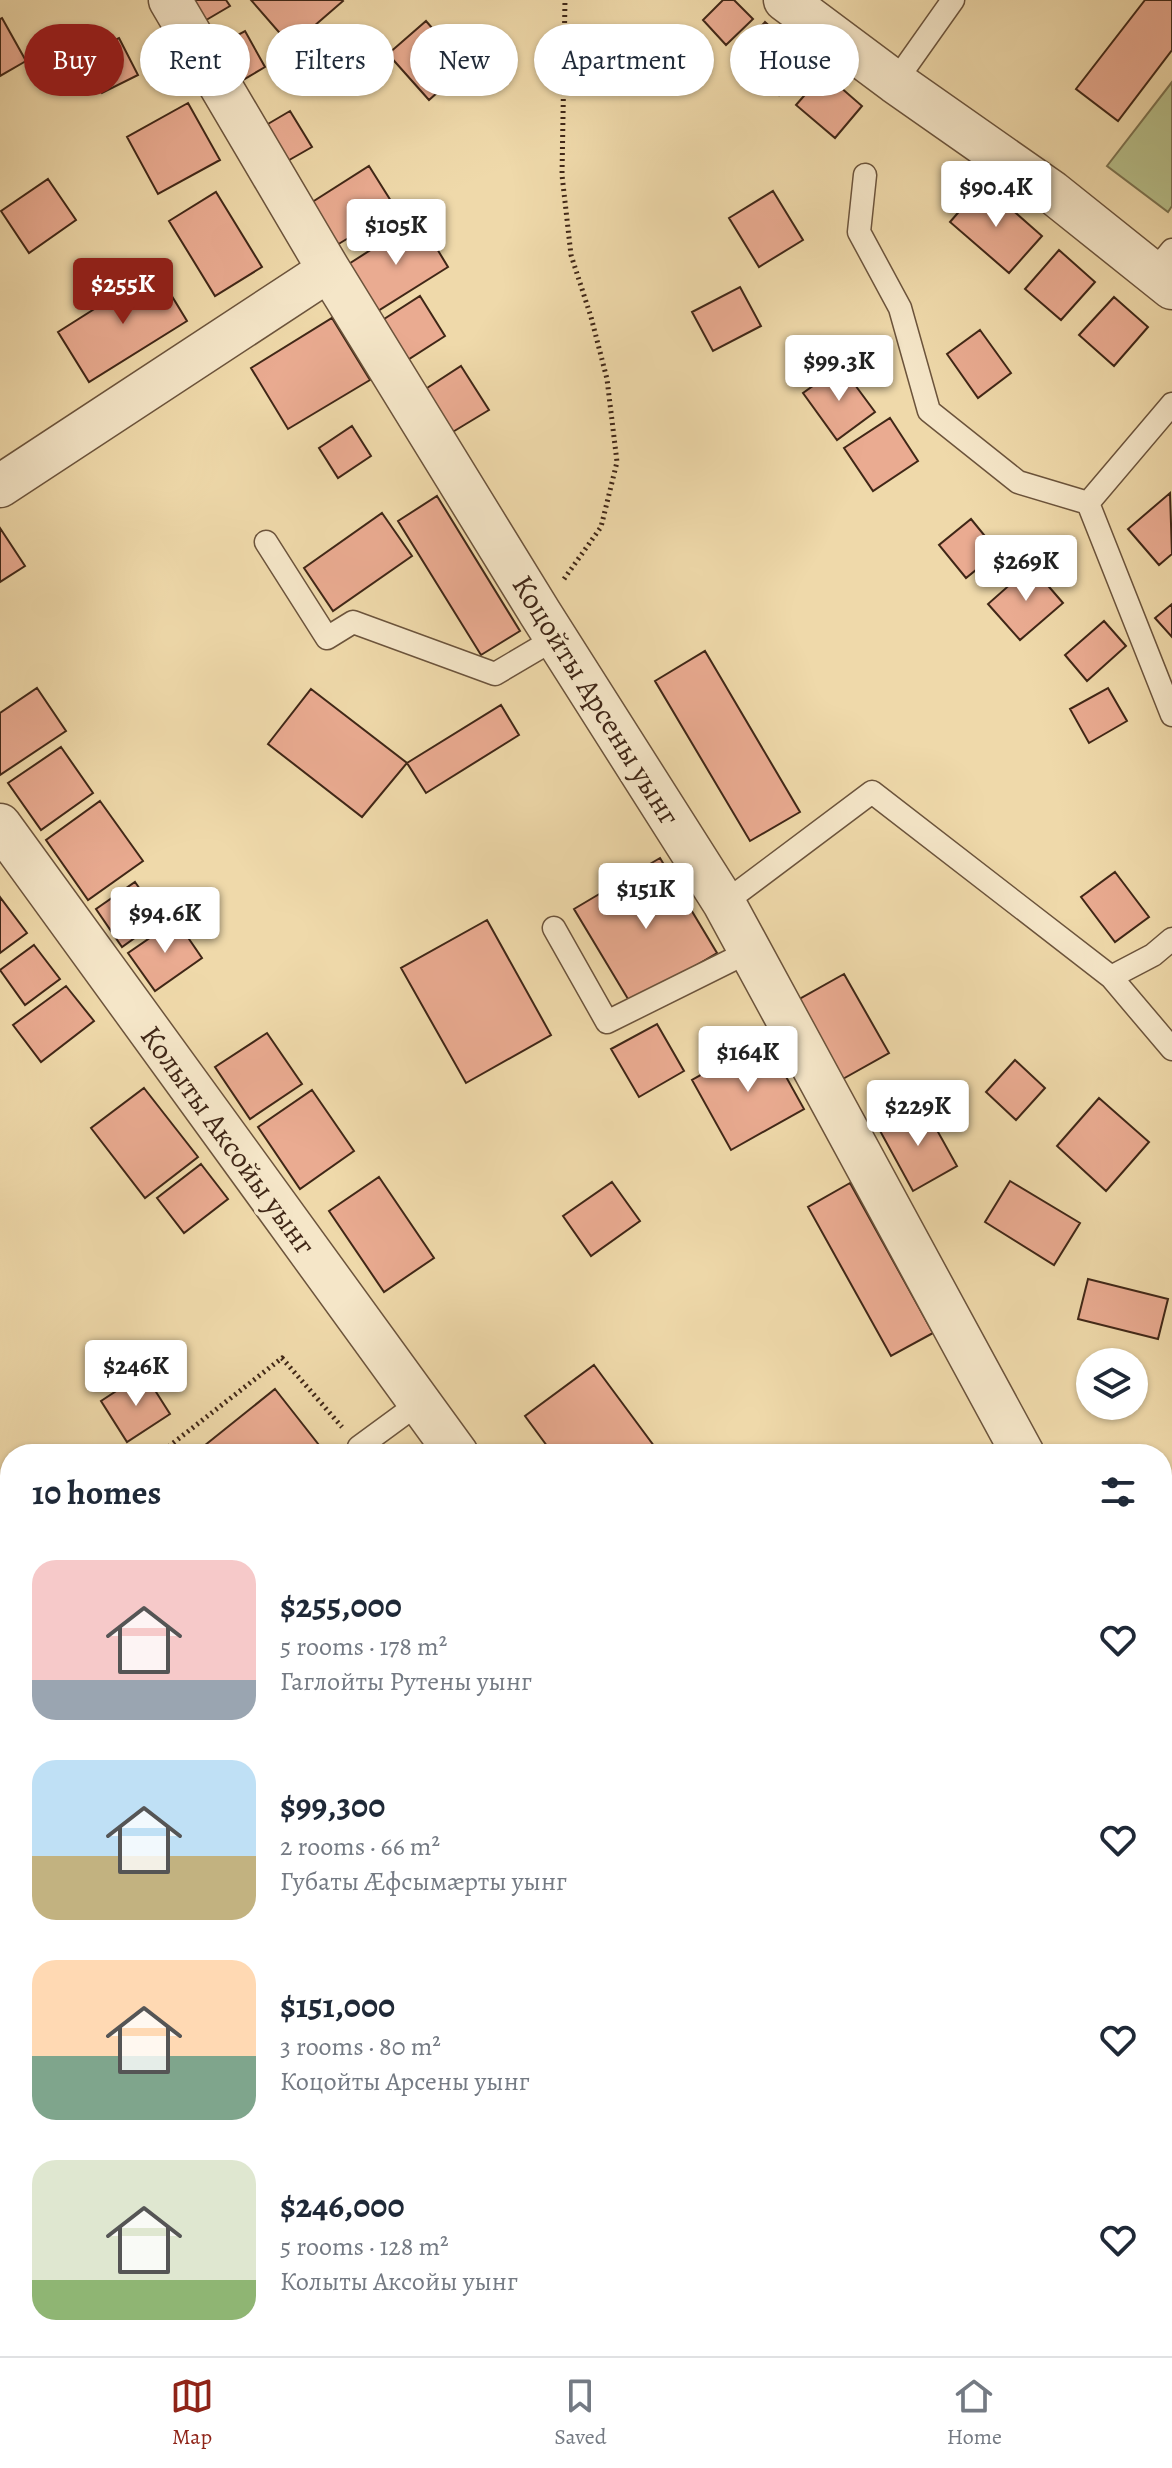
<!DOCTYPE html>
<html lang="en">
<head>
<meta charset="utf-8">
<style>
  body { margin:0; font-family:Alegreya,serif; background:#f6f6f7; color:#1f2937; height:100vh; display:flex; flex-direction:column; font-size:30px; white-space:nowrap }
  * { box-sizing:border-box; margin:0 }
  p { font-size:26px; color:#747a83 }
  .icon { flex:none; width:44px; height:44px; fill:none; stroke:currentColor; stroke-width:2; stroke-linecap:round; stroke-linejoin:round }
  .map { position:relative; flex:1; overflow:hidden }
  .details { position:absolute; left:0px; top:1444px; width:1172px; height:912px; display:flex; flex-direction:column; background:#fff; border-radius:32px 32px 0 0; box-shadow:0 2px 6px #0004 }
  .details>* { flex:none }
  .banner { position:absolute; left:24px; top:24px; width:1124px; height:72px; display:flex; gap:16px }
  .controls { position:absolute; left:1076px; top:1348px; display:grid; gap:16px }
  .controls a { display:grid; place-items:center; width:72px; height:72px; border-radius:50%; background:#fff; box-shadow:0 2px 6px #0004; font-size:40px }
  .price { position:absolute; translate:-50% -68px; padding:0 18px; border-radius:8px; background:#fff; color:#222; font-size:26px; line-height:52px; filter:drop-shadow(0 2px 4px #0008) }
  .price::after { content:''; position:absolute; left:50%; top:48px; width:24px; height:18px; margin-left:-12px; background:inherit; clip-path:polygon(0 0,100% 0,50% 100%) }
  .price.current { background:#8f2418; color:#fff }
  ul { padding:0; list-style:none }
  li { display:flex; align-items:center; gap:24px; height:200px; padding:0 32px }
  li span { display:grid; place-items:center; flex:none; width:224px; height:160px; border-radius:24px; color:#555 }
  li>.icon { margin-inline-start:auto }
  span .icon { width:96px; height:96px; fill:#fffc; stroke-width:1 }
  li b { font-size:34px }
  h2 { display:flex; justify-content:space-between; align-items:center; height:96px; padding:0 32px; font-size:34px }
  .pill { padding:0 28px; border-radius:36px; background:#fff; box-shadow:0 2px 6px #0004; font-size:28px; line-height:72px }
  .pill.current { background:#8f2418; color:#fff }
  .tab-bar { display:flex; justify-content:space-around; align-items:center; height:112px; border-top:2px solid #e0e1e3; background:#fff; font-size:22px; color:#747a83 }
  .tab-bar a { display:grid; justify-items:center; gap:4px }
  .tab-bar .current { color:#8f2418 }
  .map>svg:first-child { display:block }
</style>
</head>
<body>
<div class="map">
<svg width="1172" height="2356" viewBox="0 0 1172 2356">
  <rect width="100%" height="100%" fill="#efd9aa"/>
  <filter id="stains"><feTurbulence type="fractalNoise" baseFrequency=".0025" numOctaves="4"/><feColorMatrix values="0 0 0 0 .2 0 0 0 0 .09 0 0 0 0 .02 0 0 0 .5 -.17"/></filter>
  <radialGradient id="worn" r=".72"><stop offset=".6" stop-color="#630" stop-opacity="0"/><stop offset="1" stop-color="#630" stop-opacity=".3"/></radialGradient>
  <!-- green -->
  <path fill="#b7bf8a" stroke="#7c7350" stroke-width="2" d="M1172,82V206L1168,212L1107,166Z
    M1172,1653V2123L1162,2139V1660Z"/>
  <!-- building -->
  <path fill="#eaab91" stroke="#402717" stroke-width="2" d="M180,0H226L230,6L196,26Z
    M251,0H342L343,1L291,46Z
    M723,0H734L753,19L726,45L703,20Z
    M1145,0H1172V50L1118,121L1076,89Z
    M2,18L26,61L0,76V19Z
    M426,21L466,67L429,100L388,54Z
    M765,22L809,61L779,95L735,56Z
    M245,31L265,67L231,87L210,50Z
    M119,38L138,75L102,93L84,55Z
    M824,73L862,106L835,138L796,105Z
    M188,103L220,160L158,194L127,137Z
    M290,111L312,147L277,167L256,131Z
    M369,166L396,209L332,248L306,206Z
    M48,179L76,220L29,253L1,211Z
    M983,184L1042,236L1009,273L950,222Z
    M773,191L803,240L759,267L729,218Z
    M216,192L262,267L215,296L169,221Z
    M419,219L448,267L373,314L344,267Z
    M1059,250L1095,282L1061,320L1025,289Z
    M156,270L187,321L89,382L58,332Z
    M740,287L761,326L713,351L692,312Z
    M420,296L445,336L406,361L381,321Z
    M1114,297L1148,327L1114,366L1079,335Z
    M332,318L370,380L288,429L251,368Z
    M980,330L1011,373L978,398L947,354Z
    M461,366L489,410L451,433L424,390Z
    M841,366L875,412L837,440L803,393Z
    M890,418L918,461L873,491L844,448Z
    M352,426L371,456L338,478L319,448Z
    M1170,493L1172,554L1159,565L1128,529Z
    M437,496L520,631L481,655L398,521Z
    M382,513L412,556L333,611L304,568Z
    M971,519L998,552L966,578L939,545Z
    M0,528L25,566L0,582Z
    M1031,566L1063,603L1020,640L988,604Z
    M1172,604V637L1155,618Z
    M1104,621L1126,646L1087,681L1065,655Z
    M705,651L800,812L750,841L655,681Z
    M37,688L66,731L0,775V713Z
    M1108,688L1127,721L1089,743L1070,709Z
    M311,689L407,763L362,817L268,744Z
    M501,705L519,735L426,793L407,763Z
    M61,747L93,793L41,830L8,783Z
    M100,801L143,861L88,900L46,840Z
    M660,858L717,953L631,1004L574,909Z
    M1115,872L1149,917L1115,942L1081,897Z
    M135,882L161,919L122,947L96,909Z
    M0,897L27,933L0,953Z
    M176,920L202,958L155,991L128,953Z
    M487,920L551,1035L466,1083L401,968Z
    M34,945L60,979L25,1005L0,970Z
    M844,974L889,1053L841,1080L796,1001Z
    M66,986L94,1021L41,1062L13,1025Z
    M657,1024L684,1071L639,1097L611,1049Z
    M267,1033L302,1084L250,1119L215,1067Z
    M765,1039L804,1109L731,1150L692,1080Z
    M1015,1060L1045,1088L1016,1120L986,1092Z
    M144,1088L198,1157L145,1198L91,1128Z
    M312,1090L354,1151L300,1189L258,1127Z
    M1099,1098L1149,1142L1106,1191L1057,1146Z
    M923,1105L957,1166L913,1191L879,1129Z
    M201,1164L228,1199L184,1233L157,1198Z
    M379,1177L434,1258L384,1292L329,1211Z
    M1010,1181L1080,1223L1054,1265L985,1222Z
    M612,1182L640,1221L591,1256L563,1216Z
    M850,1183L933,1333L891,1356L808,1207Z
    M1088,1279L1168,1299L1158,1339L1078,1319Z
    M594,1365L660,1454H553L525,1416Z
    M144,1373L170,1414L127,1442L101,1401Z
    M275,1389L326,1454H194Z
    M4,2341L20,2356H0V2345Z
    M787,2346H1004L1013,2356H796Z"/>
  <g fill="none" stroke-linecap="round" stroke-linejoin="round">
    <!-- lane casing -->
    <g stroke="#6c543c" stroke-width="25">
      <path id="lane" d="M895,82L953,0
        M865,175L859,232L900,308L929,411L1018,482L1088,503
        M1153,273L1172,250
        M1172,404L1088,503L1172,715
        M266,542L327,638L353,622L495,674L556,638
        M724,903L872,792L1111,977L1172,1049
        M554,928L607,1022L750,951
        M1111,977L1153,955L1172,939
        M359,1447L419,1403
        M0,2015L10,2010
        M1162,2178L1172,2163
        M527,2346L526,2349L532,2356
        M1107,2346L1111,2356
        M186,2356L195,2346"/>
    </g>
    <!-- street casing -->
    <g stroke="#6c543c" stroke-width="45">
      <path id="street" d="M170,0L329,270L540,613L724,903L1023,1454
        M785,0L895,82L1052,192L1172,288
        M0,486L329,270
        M0,825L457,1454"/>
    </g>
    <!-- secondary casing -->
    <g stroke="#402717" stroke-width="47">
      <path id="secondary" d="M0,2276L10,2285
        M77,2346L88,2356"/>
    </g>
    <!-- path -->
    <path stroke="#402717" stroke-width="5" stroke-dasharray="2 4" stroke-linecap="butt" d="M564,579L601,527L617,462L607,379L591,317L571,255L562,175L565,0
      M159,1454L282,1358L342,1427
      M0,1480L10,1484
      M1162,1519L1172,1518
      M1162,1583L1172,1593"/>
    <!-- lane -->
    <use href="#lane" stroke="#f5e6c8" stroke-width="22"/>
    <!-- street -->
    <use href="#street" stroke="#f5e6c8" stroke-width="42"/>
    <!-- secondary -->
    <use href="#secondary" stroke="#f5e6c8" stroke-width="44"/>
  </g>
  <g text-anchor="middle" stroke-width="8" stroke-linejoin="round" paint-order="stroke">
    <!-- street labels -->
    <g font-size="30" fill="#402717" stroke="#f5e6c8">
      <text transform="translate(596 700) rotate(58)" y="10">Коцойты Арсены уынг</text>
      <text transform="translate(228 1140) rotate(54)" y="10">Колыты Аксойы уынг</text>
    </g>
  </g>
  <rect width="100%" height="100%" filter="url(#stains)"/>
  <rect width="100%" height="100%" fill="url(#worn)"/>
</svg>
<div class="controls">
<a><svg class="icon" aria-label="layers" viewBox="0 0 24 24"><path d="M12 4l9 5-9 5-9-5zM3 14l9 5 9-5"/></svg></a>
</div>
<b class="price" style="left:996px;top:229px">$90.4K</b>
<b class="price" style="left:396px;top:267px">$105K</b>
<b class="price current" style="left:123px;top:326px">$255K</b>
<b class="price" style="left:839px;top:403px">$99.3K</b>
<b class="price" style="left:1026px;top:603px">$269K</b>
<b class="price" style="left:646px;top:931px">$151K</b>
<b class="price" style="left:165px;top:955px">$94.6K</b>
<b class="price" style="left:748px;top:1094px">$164K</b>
<b class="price" style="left:918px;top:1148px">$229K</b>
<b class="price" style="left:136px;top:1408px">$246K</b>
<div class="banner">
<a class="pill current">Buy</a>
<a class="pill">Rent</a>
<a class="pill">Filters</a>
<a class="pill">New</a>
<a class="pill">Apartment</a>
<a class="pill">House</a>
</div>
<section class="details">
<h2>10 homes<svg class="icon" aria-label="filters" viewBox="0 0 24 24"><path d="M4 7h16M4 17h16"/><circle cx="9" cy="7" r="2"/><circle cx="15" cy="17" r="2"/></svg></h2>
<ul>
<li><span style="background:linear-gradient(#f6c9c9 75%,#9aa5b1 0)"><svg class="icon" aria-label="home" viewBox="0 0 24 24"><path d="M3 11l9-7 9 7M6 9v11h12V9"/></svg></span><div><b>$255,000</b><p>5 rooms · 178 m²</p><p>Гаглойты Рутены уынг</p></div><svg class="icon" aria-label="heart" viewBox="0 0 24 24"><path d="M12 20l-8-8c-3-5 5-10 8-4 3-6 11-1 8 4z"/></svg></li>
<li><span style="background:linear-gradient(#bfe0f5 60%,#c2b280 0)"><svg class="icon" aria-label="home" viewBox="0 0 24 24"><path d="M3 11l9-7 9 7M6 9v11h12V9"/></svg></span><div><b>$99,300</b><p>2 rooms · 66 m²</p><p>Губаты Æфсымæрты уынг</p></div><svg class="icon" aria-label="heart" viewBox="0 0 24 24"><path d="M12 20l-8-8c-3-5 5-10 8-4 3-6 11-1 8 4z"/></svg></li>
<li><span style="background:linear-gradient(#ffd9b3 60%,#7fa58c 0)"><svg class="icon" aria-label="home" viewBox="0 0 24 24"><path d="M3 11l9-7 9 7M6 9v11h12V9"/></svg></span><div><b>$151,000</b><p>3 rooms · 80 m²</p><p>Коцойты Арсены уынг</p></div><svg class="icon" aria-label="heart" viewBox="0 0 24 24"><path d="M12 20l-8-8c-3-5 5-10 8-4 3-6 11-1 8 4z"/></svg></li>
<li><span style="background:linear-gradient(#dfe7d0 75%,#8fb573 0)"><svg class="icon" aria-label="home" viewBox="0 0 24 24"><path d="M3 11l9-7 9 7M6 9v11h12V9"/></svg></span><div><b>$246,000</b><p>5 rooms · 128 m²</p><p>Колыты Аксойы уынг</p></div><svg class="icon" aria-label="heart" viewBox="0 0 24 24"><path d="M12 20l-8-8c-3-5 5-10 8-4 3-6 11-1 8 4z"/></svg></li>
</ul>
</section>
</div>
<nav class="tab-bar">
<a class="current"><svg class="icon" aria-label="map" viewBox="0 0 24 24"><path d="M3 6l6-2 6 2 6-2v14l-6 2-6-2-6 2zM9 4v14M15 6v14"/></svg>Map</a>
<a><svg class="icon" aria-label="saved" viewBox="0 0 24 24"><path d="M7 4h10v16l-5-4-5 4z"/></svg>Saved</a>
<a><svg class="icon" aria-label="home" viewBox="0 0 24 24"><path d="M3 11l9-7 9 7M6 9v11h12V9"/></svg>Home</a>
</nav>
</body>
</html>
